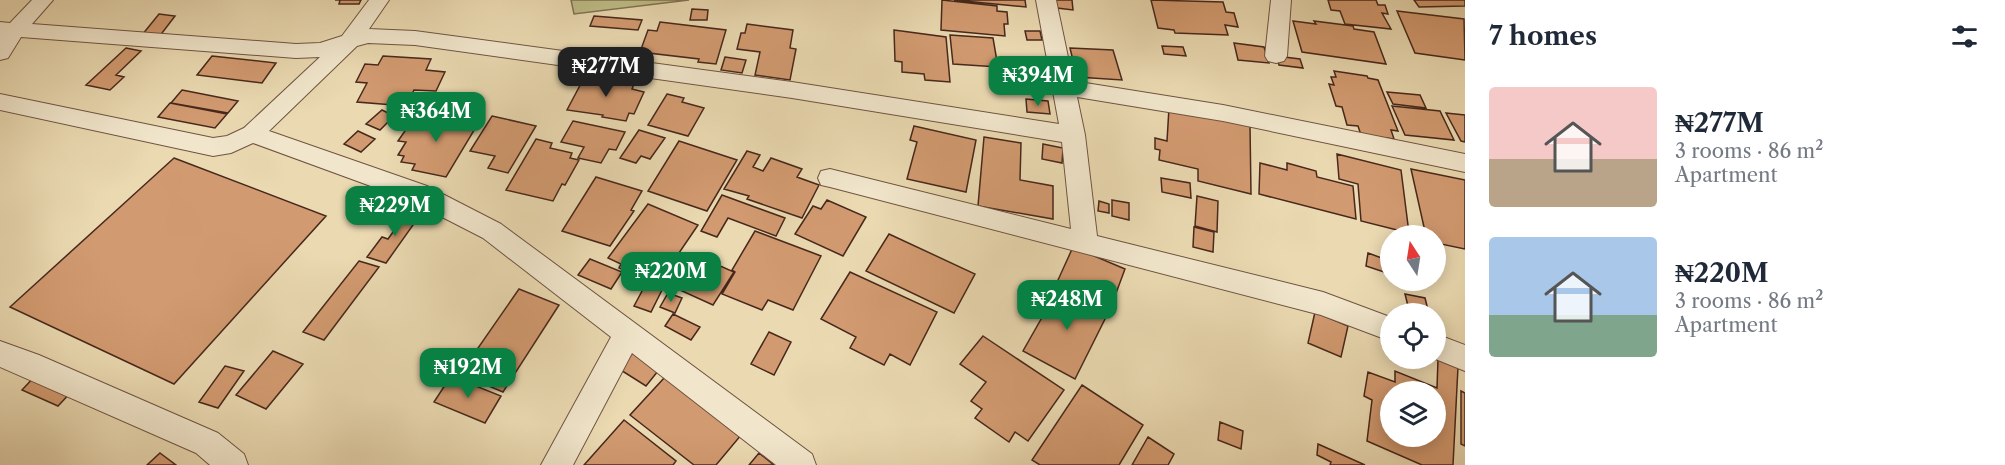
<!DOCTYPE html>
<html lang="en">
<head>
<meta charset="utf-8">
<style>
  body { margin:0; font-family:"Libre Caslon Text",serif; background:#f2f2f3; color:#1f2937; height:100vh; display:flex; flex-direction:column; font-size:22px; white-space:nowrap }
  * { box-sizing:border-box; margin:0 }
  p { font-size:20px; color:#747a83 }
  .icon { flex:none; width:33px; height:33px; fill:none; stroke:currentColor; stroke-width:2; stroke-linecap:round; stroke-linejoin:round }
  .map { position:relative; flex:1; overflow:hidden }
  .panel { display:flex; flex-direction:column; background:#fff; width:540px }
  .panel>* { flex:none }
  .needle { width:39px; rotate:348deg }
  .tools { position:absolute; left:1380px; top:225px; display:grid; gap:12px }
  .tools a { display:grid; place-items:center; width:66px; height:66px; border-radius:50%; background:#fff; box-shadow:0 3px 15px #0003; font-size:30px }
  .price { position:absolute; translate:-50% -51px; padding:0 14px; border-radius:12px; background:#0b8043; color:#fff; font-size:20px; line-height:39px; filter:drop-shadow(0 2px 3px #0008) }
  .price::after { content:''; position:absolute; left:50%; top:36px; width:18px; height:14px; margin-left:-9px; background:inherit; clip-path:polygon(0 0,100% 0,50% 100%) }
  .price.selected { background:#222; color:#fff }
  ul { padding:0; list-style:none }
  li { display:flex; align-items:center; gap:18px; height:150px; padding:0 24px }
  li span { display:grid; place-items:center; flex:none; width:168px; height:120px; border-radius:6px; color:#555 }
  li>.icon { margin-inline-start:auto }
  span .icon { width:72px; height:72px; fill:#fffc; stroke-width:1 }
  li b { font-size:26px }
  h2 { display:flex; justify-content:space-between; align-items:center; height:72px; padding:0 24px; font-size:26px }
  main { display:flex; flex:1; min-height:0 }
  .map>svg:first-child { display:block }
</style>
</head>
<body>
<main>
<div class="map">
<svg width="1465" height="465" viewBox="0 0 1465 465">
  <rect width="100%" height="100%" fill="#ead9b1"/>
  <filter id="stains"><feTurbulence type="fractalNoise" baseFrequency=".00333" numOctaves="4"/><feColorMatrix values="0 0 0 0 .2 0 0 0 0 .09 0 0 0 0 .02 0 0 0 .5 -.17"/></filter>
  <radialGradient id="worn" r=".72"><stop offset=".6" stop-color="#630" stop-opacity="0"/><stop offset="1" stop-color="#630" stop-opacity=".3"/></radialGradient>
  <!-- green -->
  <path fill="#bdbd87" stroke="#827252" stroke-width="1.5" d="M571,0H689L574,14Z"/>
  <!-- building -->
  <path fill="#d29a70" stroke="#47281c" stroke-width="1.5" fill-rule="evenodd" d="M335,0H361L359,4H339L340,0Z
    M942,0L997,6V11L1007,12L1008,24H1004L1005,36L941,30Z
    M954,0H1025L1026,7Z
    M1056,0H1072L1073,10L1057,8Z
    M1151,0L1223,2L1226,12L1234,13L1238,27L1225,25L1228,35L1175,33L1174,30L1158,28Z
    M1328,0H1376L1378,5H1385L1388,14L1382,13L1391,29L1345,24L1340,11L1331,10Z
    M1414,0H1465V6L1419,7Z
    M692,9L708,10L707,20H690Z
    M1397,11L1464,19L1465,60L1415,53Z
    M159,14L175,16L159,37L142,35Z
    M594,16L642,20L638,30L590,26Z
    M1293,21L1316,24L1314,21L1353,26L1354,29L1374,32L1386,64L1302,52Z
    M660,22L726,30L716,64L698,62L699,59L640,52L648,30L657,31Z
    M747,24L793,30L790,48L796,49L790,80L755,75L760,52L737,49L741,33H745Z
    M894,30L946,37L950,82L925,80L924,74L902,72V62L895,61Z
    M1025,31H1040L1042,40H1027Z
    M950,35L993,38L998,67L953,64Z
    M1234,43L1264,47L1269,63L1238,60Z
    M1162,46L1183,47L1186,56L1164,54Z
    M126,48L141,51L116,75L124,77L110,90L86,85Z
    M1070,48L1113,50L1122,80L1077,77Z
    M212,56L276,63L262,83L197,75Z
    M383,56L431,59L426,70L445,72L436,91L414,90L406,106L357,102L367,83L356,82L365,64L378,65Z
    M1276,56L1300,59L1303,68L1279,65Z
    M725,57L746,60L742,73L721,70Z
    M1334,71L1367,76L1368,78L1378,80L1398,131L1391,130L1394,139L1361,135L1358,126L1347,125L1342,107L1336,106L1329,84L1334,85L1331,77H1336Z
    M585,76L634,84L632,89L644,92L634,114L629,113L626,121L602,117L603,115L567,110Z
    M182,90L238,101L228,113L171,103Z
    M1387,92L1420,95L1426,108L1393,104Z
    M667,94L684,98L682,102L704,108L688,136L648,125Z
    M1026,99L1048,101L1050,114L1027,112Z
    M170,103L227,114L215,128L158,117Z
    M1392,106L1440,111L1454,140L1405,135Z
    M1169,108L1250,126L1251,194L1198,181V169L1159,160L1160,150L1155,149V138L1167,141Z
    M382,110L394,116L380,130L366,124Z
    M422,112L479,122L446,177L412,170L415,164L401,162L404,156L398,155L406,142L398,141L409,125L413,126Z
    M1446,113L1465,115V142L1461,141Z
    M492,116L536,126L508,173L488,168L495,156L470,151Z
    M573,121L625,132L616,150L609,149L601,163L578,158L584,147L561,142Z
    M914,126L976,140L966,192L907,179L917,142L910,140Z
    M639,130L665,138L650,159L641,156L636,163L620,158Z
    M358,131L375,139L361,152L344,144Z
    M984,137L1021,143L1020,180L1053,186V219L978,206Z
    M536,139L552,143L550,148L572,153L570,158L579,160L565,185L562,184L553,201L506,190Z
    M679,141L737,160L707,211L648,191Z
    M1043,144L1063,148L1062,163L1042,159Z
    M747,151L760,155L753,167L763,171L771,158L802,169L797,177L819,185L802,218L747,199L749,196L724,189Z
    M1337,154L1401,170L1409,233L1361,221L1358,184L1339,179Z
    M174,158L326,216L174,384L10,307Z
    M1260,163L1287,170V163L1316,171L1317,177L1353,186L1356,219L1259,194Z
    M1411,169L1465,180V249L1436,243V236H1426Z
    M596,177L642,191L631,210L634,211L610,246L562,231Z
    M1161,178L1190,183L1191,198L1162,192Z
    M722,195L785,218L776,236L728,218L717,237L701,231Z
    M1197,196L1218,201L1217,232L1195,226Z
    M827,200L866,217L843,256L795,234L813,206L821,209Z
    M1112,200L1129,203V220L1112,216Z
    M1099,201L1109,204V213L1098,211Z
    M648,204L698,225L664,275L643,266L637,276L619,268L621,264L608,258Z
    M411,207L423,211L386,263L367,257L382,237L388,239Z
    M1194,227L1214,232L1213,252L1193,247Z
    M755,231L821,256L793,310L768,300L762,310L722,294L735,272L732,270Z
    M889,234L975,274L954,313L866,271Z
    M1073,247L1125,269L1112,304L1058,280Z
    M1368,253L1390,261V274L1366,266Z
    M693,254L734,272L713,305L671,286Z
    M590,259L622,272L611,289L578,275Z
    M359,261L379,267L324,340L303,332Z
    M850,272L937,312L910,365L890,354L884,365L850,348L856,337L821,319Z
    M648,280L664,286L651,312L634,306Z
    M1061,284L1110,309L1075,379L1023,351Z
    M519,289L559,305L503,392L460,374Z
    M668,293L682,298L675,313L660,307Z
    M1405,294L1425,298L1429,314L1409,310Z
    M1315,312L1348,326L1341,357L1308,343Z
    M673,314L700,327L691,340L665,326Z
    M769,332L791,342L774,375L751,364Z
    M983,336L1064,390L1028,441L1015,432L1009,442L975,418L982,409L971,401L986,382L960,364Z
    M632,348L662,366L646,386L616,367Z
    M273,351L303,364L266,409L236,395Z
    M1438,359L1458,367L1453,465H1422L1367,441L1372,400L1364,396L1368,372L1395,382V371L1437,388ZM1390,392H1436V436H1390Z
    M225,366L244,371L218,408L199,402Z
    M37,374L73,390L58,406L22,390Z
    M451,376L501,396L485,423L434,402Z
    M665,377L742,434L716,465H694L630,415Z
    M1082,385L1143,425L1119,465H1040L1032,460Z
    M1461,391L1465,393V446L1461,444Z
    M624,420L676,461L673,465H584Z
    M1220,422L1243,431L1241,449L1218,440Z
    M1148,437L1174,454L1168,465H1132Z
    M1318,444L1365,465H1330L1331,462L1317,455Z
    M160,453L176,465H147Z
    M759,453L774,465H749Z"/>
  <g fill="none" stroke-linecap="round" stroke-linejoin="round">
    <!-- minor casing -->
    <g stroke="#705441" stroke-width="2">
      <path id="minor" d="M32,0H53L32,24L296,44L320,43L342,36L369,0H389L369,29L415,31L792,82L1059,124L1036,0H1056L1073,81L1223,105L1465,154V172L1223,121L1077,97L1085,135L1097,236L1323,292L1390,317V341L1321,315L830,187L821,185L818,178L821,171L830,169L1071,229L1062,142L792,98L415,45L368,43L357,46L269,131L427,186L501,224L812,454L816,465H776L632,353L573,465H541L611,337L483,238L409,200L253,143L231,153L213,156L0,110V94L213,138L227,136L244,128L320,57L296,58L21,37L8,58L0,60V22L10,23Z
        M1271,0H1291L1287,56L1284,61L1276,63L1268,61L1265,56Z
        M1436,334L1465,345V371L1433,358H1436Z
        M0,341L39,355L218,433L244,454L248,465H210L196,453L0,367Z"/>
    </g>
    <!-- minor -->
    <use href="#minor" fill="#f1e6cc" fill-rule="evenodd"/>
  </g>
  <rect width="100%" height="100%" filter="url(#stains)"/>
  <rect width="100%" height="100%" fill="url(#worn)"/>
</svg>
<div class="tools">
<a><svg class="needle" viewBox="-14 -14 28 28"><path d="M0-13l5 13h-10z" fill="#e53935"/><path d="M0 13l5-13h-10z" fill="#747a83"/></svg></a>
<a><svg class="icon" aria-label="locate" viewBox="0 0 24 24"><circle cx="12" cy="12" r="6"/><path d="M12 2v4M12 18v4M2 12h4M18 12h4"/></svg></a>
<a><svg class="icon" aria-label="layers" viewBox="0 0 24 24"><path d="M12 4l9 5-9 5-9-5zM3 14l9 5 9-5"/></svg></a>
</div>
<b class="price selected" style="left:606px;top:98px">₦277M</b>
<b class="price" style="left:1038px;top:107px">₦394M</b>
<b class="price" style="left:436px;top:143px">₦364M</b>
<b class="price" style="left:395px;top:237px">₦229M</b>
<b class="price" style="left:671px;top:303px">₦220M</b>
<b class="price" style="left:1067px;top:331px">₦248M</b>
<b class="price" style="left:468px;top:399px">₦192M</b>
</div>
<section class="panel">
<h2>7 homes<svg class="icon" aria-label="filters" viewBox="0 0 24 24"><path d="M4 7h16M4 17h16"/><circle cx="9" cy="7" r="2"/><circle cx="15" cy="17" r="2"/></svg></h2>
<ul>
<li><span style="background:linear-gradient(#f6c9c9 60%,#b9a48a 0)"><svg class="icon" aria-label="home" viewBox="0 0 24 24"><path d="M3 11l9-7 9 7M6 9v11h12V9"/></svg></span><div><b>₦277M</b><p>3 rooms · 86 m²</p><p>Apartment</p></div></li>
<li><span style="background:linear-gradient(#a9c7e8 65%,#7fa58c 0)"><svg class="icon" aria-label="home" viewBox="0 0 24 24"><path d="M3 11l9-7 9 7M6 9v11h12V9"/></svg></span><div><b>₦220M</b><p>3 rooms · 86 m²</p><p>Apartment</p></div></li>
</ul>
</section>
</main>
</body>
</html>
